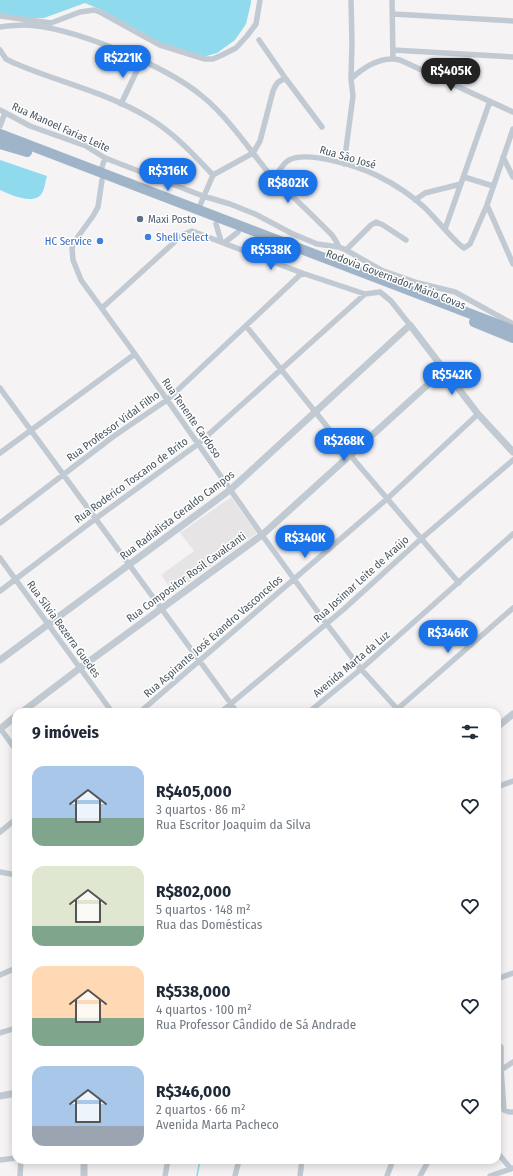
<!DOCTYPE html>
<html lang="pt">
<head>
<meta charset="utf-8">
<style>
  body { margin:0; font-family:"Fira Sans Condensed",sans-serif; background:#f6f6f7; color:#1f2937; height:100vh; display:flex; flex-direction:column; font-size:15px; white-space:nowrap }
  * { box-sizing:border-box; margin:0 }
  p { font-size:13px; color:#747a83 }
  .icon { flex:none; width:22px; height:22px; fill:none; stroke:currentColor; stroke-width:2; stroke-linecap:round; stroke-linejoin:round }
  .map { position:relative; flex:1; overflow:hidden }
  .details { position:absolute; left:12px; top:708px; width:489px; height:456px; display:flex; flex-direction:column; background:#fff; border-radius:12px; box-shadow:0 2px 10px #0003 }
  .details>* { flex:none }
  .price { position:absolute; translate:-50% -34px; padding:0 9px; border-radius:14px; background:#1a73e8; color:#fff; font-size:13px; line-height:26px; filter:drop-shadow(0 1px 2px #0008) }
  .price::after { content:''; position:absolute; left:50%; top:24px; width:12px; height:9px; margin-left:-6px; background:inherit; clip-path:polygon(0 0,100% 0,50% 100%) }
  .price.current { background:#222; color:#fff }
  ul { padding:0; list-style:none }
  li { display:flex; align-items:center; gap:12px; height:100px; padding:0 20px }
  li span { display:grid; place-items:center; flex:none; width:112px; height:80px; border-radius:12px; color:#555 }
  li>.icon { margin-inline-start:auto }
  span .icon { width:48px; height:48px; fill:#fffc; stroke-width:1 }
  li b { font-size:17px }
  h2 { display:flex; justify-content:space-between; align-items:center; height:48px; padding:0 20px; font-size:17px }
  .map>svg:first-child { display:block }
</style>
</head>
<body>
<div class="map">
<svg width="513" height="1176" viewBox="0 0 513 1176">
  <rect width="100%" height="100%" fill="#f5f3f3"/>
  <!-- education -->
  <path fill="#e6e4e5" d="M231,497L257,533L174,593L161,575L194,551L180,533Z"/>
  <!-- water -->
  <path fill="#90daee" d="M0,0H251V3L246,24L235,40L217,53L203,57L166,47L104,11L85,3L44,18H23L0,14Z
    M0,160L47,176C45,181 45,187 43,191C37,207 11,195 0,190Z"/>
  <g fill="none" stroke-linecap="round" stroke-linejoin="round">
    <!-- stream -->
    <path stroke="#90daee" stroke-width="1.5" d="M197,1176L200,1160"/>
    <!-- minor -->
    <path stroke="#c1cad2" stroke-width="5.5" d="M351,0L352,43L351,79
      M392,0L393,58
      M393,14L513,21
      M0,16L51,23L80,12L94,10L100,12L160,45L205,59H213L222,55L236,48L247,36L256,24L260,0
      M0,27C8,26 16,25 24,25C71,26 166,66 202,96C229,118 249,149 271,176C277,184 286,190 293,197C306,209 319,222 332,235L336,241L339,247
      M259,40L286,79
      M0,50L6,59L14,63C58,82 109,93 149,118C174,133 193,154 213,175
      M393,50L513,57
      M121,104L142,60
      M0,110L30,126L86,146L105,158L203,196L230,204L255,214L291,233L317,244L339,247L346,250L381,270L418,283L455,292L513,324
      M0,126L5,113
      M253,153L260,141L273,91C276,84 278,80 286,79L322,127
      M503,157L513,177
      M344,164L353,96L351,79C364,67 382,56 400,60L513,112
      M100,173L105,158
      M464,177L493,186
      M273,179C278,173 283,163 289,160C308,150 360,167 378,176C394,184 410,194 424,207C432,214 457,245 464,248L470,244L487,205L513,129
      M102,180L98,207L93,216L74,242L72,248L73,260L81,280L135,354L262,535L326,623L361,669L400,712
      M415,200L425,193L461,184
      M487,205L513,264
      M198,210L213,175L253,153
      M216,224L221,241
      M445,229L490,101
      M224,243L238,232
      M346,250L371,225L376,222L383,225L406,240
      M380,292L391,301L410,325
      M102,308L180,237L184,234L192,231L302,273L365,294
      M246,326L350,455L459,583
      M0,388L237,712
      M0,453L135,354
      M0,523L114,436L167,400L302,273
      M0,558L112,712
      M0,591L95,519L198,444L365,294L380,292
      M140,712L388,498L478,414
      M221,712L344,609L422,538L513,460
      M309,712L361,669L513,534
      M394,712L513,608
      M0,728L16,750
      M497,787L513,781
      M0,832L16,819
      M0,872L16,875
      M0,975L16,968
      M497,979L513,973
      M0,1033L16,1028
      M497,1044L501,1047V1070L504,1110L509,1112H513
      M498,1072L513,1062
      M497,1152L511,1169
      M0,1160L16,1158
      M20,1176L21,1160
      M165,1176L168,1160
      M235,1176L239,1160
      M300,1176L302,1160
      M387,1176L393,1160
      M420,1176L429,1160
      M490,1176L513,1168"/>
    <!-- tertiary -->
    <path stroke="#c1cad2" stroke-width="7" d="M0,660L230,490L410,325L478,414L513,452
      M22,712L80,668L262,535L445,369
      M497,727L513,714
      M0,729L16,716
      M0,1096L16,1093
      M84,1176V1160"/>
    <!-- trunk -->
    <path stroke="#9fb4c9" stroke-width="10" d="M0,134L513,330
      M0,144L27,152
      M474,322L513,338"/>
  </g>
  <!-- markers -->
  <circle fill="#5c6f8a" stroke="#fff" stroke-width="1.5" cx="140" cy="219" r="4"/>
  <g fill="#3f7fe0" stroke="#fff" stroke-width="1.5">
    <circle cx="148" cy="237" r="4"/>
    <circle cx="100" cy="241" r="4"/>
  </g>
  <g text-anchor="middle" stroke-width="3" stroke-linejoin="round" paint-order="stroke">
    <!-- street labels -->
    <g font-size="11" fill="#4a5661" stroke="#fff">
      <text transform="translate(61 127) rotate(24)" y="4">Rua Manoel Farias Leite</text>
      <text transform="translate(348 157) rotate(16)" y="4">Rua São José</text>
      <text transform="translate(396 279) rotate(21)" y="4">Rodovia Governador Mário Covas</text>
      <text transform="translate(192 418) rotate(55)" y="4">Rua Tenente Cardoso</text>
      <text transform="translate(113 426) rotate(-36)" y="4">Rua Professor Vidal Filho</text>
      <text transform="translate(131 480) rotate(-36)" y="4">Rua Roderico Toscano de Brito</text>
      <text transform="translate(177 515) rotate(-37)" y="4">Rua Radialista Geraldo Campos</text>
      <text transform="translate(186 577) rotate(-36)" y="4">Rua Compositor Rosil Cavalcanti</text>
      <text transform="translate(361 579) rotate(-42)" y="4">Rua Josimar Leite de Araújo</text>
      <text transform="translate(64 629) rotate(54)" y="4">Rua Sílvia Bezerra Guedes</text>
      <text transform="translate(213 636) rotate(-41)" y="4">Rua Aspirante José Evandro Vasconcelos</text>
      <text transform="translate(351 664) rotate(-40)" y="4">Avenida Marta da Luz</text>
    </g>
    <!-- service labels -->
    <g font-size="11" fill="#4e5e75" stroke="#fff" text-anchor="start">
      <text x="148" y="223">Maxi Posto</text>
    </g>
    <!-- shop labels -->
    <g font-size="11" fill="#366cbe" stroke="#fff" text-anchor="start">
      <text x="156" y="241">Shell Select</text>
      <text x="92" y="245" text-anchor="end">HC Service</text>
    </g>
  </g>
</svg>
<b class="price" style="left:123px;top:79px">R$221K</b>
<b class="price current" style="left:451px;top:92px">R$405K</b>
<b class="price" style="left:168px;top:192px">R$316K</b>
<b class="price" style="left:288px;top:204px">R$802K</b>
<b class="price" style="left:271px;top:271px">R$538K</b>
<b class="price" style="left:452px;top:396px">R$542K</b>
<b class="price" style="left:344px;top:462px">R$268K</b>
<b class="price" style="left:305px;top:559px">R$340K</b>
<b class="price" style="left:448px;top:654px">R$346K</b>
<section class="details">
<h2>9 imóveis<svg class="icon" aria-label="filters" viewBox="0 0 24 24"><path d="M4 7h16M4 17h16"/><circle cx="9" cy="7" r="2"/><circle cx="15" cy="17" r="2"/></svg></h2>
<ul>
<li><span style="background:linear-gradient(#a9c7e8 65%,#7fa58c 0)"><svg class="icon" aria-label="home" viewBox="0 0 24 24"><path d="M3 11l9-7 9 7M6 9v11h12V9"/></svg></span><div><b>R$405,000</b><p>3 quartos · 86 m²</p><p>Rua Escritor Joaquim da Silva</p></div><svg class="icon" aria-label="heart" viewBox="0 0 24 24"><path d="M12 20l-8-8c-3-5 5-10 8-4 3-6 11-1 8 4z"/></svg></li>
<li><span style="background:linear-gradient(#dfe7d0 75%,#7fa58c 0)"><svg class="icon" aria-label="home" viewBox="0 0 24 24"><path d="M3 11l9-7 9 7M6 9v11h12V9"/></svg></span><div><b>R$802,000</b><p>5 quartos · 148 m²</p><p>Rua das Domésticas</p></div><svg class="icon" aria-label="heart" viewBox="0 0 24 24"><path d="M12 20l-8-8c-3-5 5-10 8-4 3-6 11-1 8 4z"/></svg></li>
<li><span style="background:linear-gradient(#ffd9b3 65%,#7fa58c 0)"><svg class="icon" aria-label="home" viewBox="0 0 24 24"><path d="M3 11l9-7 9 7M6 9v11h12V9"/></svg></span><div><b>R$538,000</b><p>4 quartos · 100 m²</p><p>Rua Professor Cândido de Sá Andrade</p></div><svg class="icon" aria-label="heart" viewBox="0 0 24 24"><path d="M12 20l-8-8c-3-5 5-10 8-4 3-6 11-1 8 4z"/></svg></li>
<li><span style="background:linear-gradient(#a9c7e8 75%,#9aa5b1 0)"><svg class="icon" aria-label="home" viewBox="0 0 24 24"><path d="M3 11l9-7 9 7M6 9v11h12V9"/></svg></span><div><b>R$346,000</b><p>2 quartos · 66 m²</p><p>Avenida Marta Pacheco</p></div><svg class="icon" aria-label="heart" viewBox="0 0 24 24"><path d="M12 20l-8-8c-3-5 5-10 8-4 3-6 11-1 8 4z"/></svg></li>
</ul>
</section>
</div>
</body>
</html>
